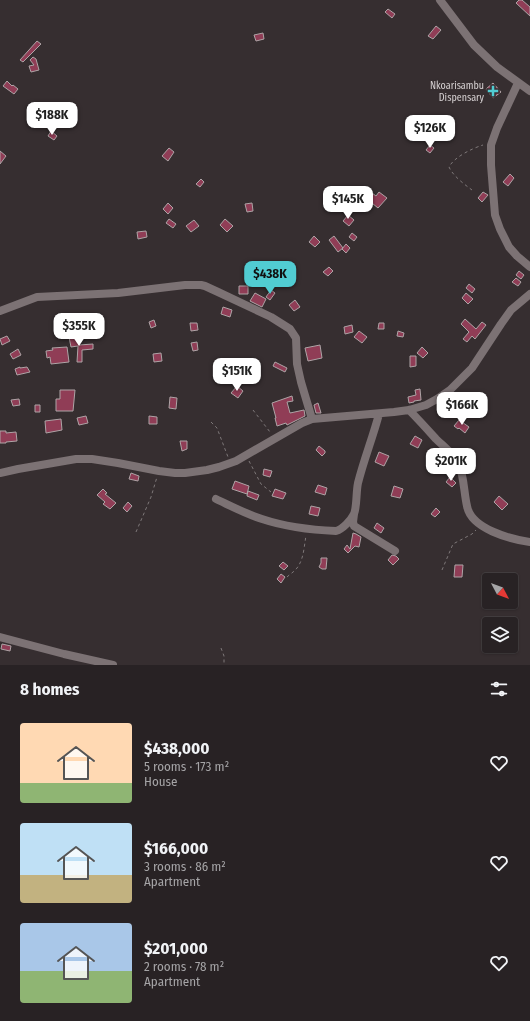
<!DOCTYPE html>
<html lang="en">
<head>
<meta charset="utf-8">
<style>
  body { margin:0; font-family:"Fira Sans Condensed",sans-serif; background:#302a2c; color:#f1f3f6; height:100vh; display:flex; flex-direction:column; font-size:15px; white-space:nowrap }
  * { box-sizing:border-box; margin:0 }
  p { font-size:13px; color:#a5a4a6 }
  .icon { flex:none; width:22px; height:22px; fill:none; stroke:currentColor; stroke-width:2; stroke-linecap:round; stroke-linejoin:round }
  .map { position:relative; height:665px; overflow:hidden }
  .sheet { display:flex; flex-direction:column; background:#282224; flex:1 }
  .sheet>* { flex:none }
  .needle { width:26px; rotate:131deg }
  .buttons { position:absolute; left:482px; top:573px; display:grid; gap:8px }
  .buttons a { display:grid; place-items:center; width:36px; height:36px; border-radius:4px; background:#282224; box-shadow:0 1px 3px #0004,0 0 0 1px #443f41; font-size:20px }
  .price { position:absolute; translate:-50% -34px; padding:0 9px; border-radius:8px; background:#fff; color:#222; font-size:13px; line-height:26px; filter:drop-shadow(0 1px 2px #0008) }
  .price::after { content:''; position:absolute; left:50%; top:24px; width:12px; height:9px; margin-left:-6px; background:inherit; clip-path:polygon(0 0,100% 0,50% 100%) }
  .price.selected { background:#51ccd2; color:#111 }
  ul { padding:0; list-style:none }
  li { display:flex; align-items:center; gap:12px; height:100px; padding:0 20px }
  li span { display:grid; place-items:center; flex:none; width:112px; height:80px; border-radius:4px; color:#555 }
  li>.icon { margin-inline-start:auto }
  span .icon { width:48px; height:48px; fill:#fffc; stroke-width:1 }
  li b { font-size:17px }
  h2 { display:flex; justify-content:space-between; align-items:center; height:48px; padding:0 20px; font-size:17px }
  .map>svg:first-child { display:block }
</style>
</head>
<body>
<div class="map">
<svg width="530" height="665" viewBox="0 0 530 665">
  <rect width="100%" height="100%" fill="#362e30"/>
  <!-- building -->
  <path fill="#903d56" stroke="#aea4a6" d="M519,0H522L530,7V16L516,3Z
    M388,9L395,14L392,18L385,12Z
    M436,26L441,30L433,39L428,36Z
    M263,33L264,39L256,41L254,35Z
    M37,41L41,44L23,62L20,60Z
    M33,57L36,59L39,70L31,72L29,66L34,65L30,60Z
    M7,81L12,86L13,85L18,89L14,94L3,86Z
    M493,83L501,92L493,98L486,89Z
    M54,103H59L58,109L53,108Z
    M67,104H75L76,113L68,114Z
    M51,131L57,136L54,140L48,136Z
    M430,145L434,148L430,153L426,150Z
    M169,148L174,152L168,161L162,156Z
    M0,151L6,156L0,164Z
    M510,174L514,178L508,186L503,182Z
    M201,179L204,182L200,187L196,184Z
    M379,192L387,198L378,208L367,199L372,193L376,196Z
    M483,192L488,195L482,202L478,198Z
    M168,203L173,208L168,214L163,209Z
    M252,203L253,211L247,212L245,204Z
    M348,215L354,220L349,226L343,221Z
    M169,219L176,224L173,228L166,223Z
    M225,219L233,226L227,232L220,225Z
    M194,220L199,226L191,232L186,226Z
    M146,231L147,237L138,239L137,232Z
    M352,233L357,237L354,241L349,237Z
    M314,236L320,242L315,247L309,242Z
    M334,236L343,248L338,252L329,240Z
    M346,244L350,248L346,253L342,249Z
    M329,267L333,271L328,276L323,272Z
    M519,271L524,275L521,279L516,275Z
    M516,278L521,282L518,286L512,282Z
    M469,284L475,289L472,293L466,288Z
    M239,286H248V294H239Z
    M271,290L275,293L270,300L266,297Z
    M255,293L266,299L262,307L250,301Z
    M466,293L473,299L468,304L462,298Z
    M295,300L300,307L294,311L289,305Z
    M223,307L232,310L230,317L221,314Z
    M465,319L476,329L482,322L486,325L475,339L472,336L467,342L463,339L469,332L461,324Z
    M154,320L156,326L151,328L149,322Z
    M190,323H197L198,330L191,331Z
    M379,323H384V329H378Z
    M352,325L353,332L345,334L344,327Z
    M359,331L367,337L362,343L354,337Z
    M398,331L404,333L403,337L397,336Z
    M77,335L79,345L93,344V349L82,350V362H77L78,346L71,347L69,337Z
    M7,336L10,341L2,345L0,339Z
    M197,342L198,350L193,351L191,343Z
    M320,345L322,358L308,361L305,348Z
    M67,347L69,362L51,364L50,357L47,358L46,351L53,350L52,348Z
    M422,347L428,353L423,358L417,353Z
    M18,349L21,355L13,359L10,354Z
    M161,353L162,361L154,362L153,354Z
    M410,356H416V366L410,367Z
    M275,362L287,368L285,372L273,366Z
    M20,367V368L27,367L30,372L17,375L15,369Z
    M237,386L243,391L238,398L231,393Z
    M420,389L421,400L414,401V402L409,403L408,397L416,395L415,390Z
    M60,390H75L73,411H56V399H60Z
    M292,396L293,401L287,402L290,413L304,410L305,416L287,425L286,423L277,426L275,418H276L272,403Z
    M170,397L177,398L176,409L169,408Z
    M19,399L20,405L13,406L11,400Z
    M318,403L321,413H316L314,405Z
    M35,405H40V412H35Z
    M86,416L88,423L79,425L77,418Z
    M149,416L157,417V424H149Z
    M61,419L62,430L46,433L45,421Z
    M459,420L469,427L465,433L459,428L458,429L454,426Z
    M0,431H6V433L16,432L17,441L6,442V443H0Z
    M415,436L422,440L418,448L410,444Z
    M180,441H187V449L182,451Z
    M319,446L325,451V453L322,456L316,450Z
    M379,452L389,456L384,466L375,462Z
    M264,469L272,471L270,477L263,475Z
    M131,473L139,476L138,481L129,479Z
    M450,477L456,483L452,487L446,482Z
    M235,481L249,486L247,494L232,489Z
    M318,485L327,488L325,495L315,492Z
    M394,486L403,489L400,498L391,496Z
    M103,489L107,493L105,494L116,503L110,509L103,504L105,502L97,495Z
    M275,489L286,493L283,499L272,496Z
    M248,491L259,495L257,500L247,496Z
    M499,496L508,504L502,510L494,502Z
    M128,502L132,506L127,512L123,508Z
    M311,506L320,508L318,516L309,514Z
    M436,508L440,512L435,517L431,514Z
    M377,523L384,528L381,533L374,528Z
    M353,533L356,534L361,537L359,547L355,546L348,553L344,549L347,545L350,549Z
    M392,555L396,556L399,559L393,565L388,560Z
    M321,558H327L326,569H322L319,567L321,563Z
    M283,562L288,566L284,570L279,566Z
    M455,565H463L462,577H454Z
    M281,574L285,577L281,583L277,579Z
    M2,644L11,646L10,651L1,649Z"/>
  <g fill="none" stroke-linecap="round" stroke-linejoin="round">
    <!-- path -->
    <path stroke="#7e7879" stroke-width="1" stroke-dasharray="3 3" stroke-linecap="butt" d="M472,190C464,184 453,176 449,167C454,157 473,148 483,145
      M253,410L270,432
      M211,422L217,428L228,457
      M249,461L261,484L271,492
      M136,532L151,497L157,477
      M442,570L453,544L472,534L476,530
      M287,577C290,574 294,572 297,568C304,559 304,546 306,536
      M221,648L224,656V665"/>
    <!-- minor -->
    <path stroke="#7c7274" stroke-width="8" d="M440,0L474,45L497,67L530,91
      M518,83L497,128L491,145V165L495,215L500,229L509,247L517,256L530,267
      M0,311L37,297L118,293L185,285H201L205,286L218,292L271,317L290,329L296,338L297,364L301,382L312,419
      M409,410C418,419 427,429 436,439C443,446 455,455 459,464C464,477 464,493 467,506C471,529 510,539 530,542
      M0,473L18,469L76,459H92L118,463L159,471L175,473H185L207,470L219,467L236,461L302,423L312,419L394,412L409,410L426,405L437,399L450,390L472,368L501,324L511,310L530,294
      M216,499C231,506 246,514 262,519C286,527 311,530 336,531C343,529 351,520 354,514C357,507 356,492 358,483C364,459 373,437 379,414
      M354,514L353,522L354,526L395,551
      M0,637L64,654L113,665"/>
  </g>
  <!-- markers -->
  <path fill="#51ccd2" stroke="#362e30" stroke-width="1.5" d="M491 85h4v4h4v4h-4v4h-4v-4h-4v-4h4z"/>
  <g text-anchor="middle" stroke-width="3.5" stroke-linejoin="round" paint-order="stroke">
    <!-- poi labels -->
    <g font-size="10" fill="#d6d1d2" stroke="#362e30" text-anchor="end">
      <text x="484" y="89">Nkoarisambu<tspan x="484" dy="12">Dispensary</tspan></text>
    </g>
  </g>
</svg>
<div class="buttons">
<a><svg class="needle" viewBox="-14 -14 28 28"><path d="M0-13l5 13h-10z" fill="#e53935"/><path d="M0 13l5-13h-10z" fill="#a5a4a6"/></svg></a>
<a><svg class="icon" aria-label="layers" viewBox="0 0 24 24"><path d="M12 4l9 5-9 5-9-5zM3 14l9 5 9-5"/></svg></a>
</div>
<b class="price" style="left:52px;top:136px">$188K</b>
<b class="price" style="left:430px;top:149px">$126K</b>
<b class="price" style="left:348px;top:220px">$145K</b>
<b class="price selected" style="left:270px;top:295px">$438K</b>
<b class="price" style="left:79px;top:347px">$355K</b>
<b class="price" style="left:237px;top:392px">$151K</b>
<b class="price" style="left:462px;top:426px">$166K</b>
<b class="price" style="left:451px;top:482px">$201K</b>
</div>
<section class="sheet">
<h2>8 homes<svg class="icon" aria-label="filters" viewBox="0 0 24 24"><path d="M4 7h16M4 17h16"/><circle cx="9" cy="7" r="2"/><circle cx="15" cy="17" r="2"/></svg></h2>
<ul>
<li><span style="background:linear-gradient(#ffd9b3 75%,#8fb573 0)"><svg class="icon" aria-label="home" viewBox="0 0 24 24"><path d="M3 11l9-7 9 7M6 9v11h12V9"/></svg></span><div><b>$438,000</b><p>5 rooms · 173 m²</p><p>House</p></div><svg class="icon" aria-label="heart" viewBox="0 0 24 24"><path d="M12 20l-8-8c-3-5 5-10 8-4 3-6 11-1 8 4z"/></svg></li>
<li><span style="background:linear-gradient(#bfe0f5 65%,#c2b280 0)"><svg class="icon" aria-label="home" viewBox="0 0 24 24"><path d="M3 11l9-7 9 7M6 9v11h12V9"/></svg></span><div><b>$166,000</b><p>3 rooms · 86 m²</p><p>Apartment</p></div><svg class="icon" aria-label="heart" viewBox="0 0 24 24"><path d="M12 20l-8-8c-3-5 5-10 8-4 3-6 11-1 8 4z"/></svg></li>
<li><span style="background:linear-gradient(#a9c7e8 60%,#8fb573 0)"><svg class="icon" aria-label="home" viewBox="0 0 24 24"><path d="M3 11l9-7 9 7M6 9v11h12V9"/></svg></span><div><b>$201,000</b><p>2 rooms · 78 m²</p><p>Apartment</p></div><svg class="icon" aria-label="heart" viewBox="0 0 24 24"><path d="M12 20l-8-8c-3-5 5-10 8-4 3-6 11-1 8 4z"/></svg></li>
</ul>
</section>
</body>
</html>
